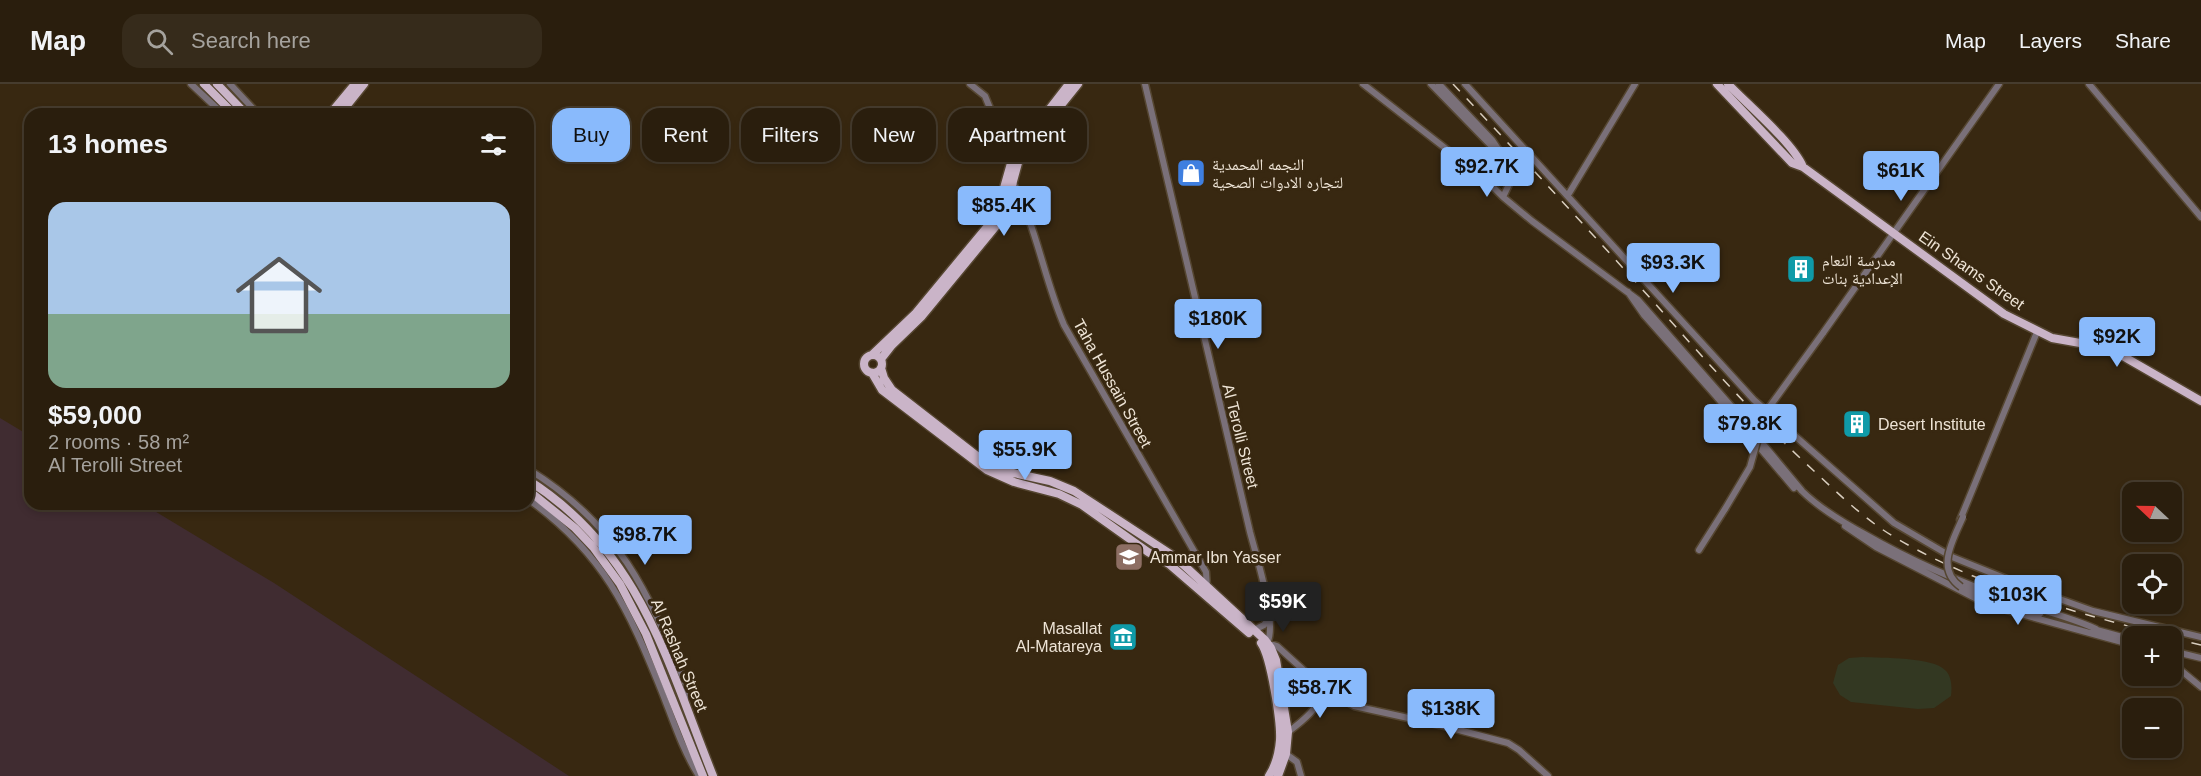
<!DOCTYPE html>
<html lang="en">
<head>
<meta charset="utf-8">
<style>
  body { margin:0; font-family:Arial,"Noto Naskh Arabic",sans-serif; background:#362b1b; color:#f1f3f6; height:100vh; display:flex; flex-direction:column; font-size:22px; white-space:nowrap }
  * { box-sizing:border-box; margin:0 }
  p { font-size:20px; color:#a5a29d }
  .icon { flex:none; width:33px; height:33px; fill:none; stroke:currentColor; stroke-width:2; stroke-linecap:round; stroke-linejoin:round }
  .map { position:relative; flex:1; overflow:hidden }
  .side { position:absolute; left:24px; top:24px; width:510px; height:402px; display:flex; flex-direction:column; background:#2a1e0d; border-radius:18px; box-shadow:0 3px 9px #0003,0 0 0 2px #463c2e }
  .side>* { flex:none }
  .guide { position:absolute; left:552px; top:24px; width:570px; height:54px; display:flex; gap:12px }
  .needle { width:39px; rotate:292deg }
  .controls { position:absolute; left:2122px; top:398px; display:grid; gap:12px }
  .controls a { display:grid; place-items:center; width:60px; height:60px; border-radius:12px; background:#2a1e0d; box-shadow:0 3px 9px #0003,0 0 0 2px #463c2e; font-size:30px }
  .price { position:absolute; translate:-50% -51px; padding:0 14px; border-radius:6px; background:#89bafc; color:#111; font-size:20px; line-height:39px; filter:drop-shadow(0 2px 3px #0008) }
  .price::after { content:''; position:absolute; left:50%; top:36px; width:18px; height:14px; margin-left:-9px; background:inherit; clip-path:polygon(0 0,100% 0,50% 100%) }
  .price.selected { background:#222; color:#fff }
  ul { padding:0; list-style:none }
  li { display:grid; align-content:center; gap:12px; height:318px; padding:0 24px }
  li span { display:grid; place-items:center; height:186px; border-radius:18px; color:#555 }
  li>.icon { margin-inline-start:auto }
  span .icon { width:108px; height:108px; fill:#fffc; stroke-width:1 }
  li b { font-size:26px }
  h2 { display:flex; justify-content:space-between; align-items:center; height:72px; padding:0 24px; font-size:26px }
  .chip { padding:0 21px; border-radius:18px; background:#2a1e0d; box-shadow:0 3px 9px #0003,0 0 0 2px #463c2e; font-size:21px; line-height:54px }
  .chip.selected { background:#89bafc; color:#111 }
  header { display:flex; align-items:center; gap:36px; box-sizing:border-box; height:84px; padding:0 30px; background:#2a1e0d; border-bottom:2px solid #463c2e }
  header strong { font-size:28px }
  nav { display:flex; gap:33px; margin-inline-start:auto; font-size:21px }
  .search { width:420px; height:54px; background:#362b1b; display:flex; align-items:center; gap:15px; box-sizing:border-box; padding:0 21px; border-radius:18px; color:#a5a29d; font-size:22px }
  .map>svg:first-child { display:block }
</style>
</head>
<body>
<header>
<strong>Map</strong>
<div class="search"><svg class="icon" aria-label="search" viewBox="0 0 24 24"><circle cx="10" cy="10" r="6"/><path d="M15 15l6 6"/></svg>Search here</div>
<nav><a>Map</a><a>Layers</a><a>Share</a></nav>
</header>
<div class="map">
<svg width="2201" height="692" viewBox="0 0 2201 692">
  <rect width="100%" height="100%" fill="#382811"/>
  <!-- industrial -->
  <path fill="#402c31" d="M0,334L30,352V420H143L274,499L569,692H0Z"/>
  <!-- green -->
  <path fill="#333822" d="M1110 553a13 13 0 1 1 26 0a13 13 0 1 1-26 0Z
    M1863,573C1882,574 1933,573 1945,586C1952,592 1952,604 1951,612L1934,624L1918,625L1851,618L1840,611L1833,599L1838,581L1849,574Z"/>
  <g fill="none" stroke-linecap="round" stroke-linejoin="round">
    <!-- minor casing -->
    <g stroke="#554631" stroke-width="9">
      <path id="minor" d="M191,0L223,30
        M230,0L258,30
        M970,0L985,12L994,34L1023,57
        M1145,0C1179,150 1215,299 1250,448C1256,471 1278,540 1267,559L1277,562L1320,601L1354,622L1440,641L1508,659L1519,666L1548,692
        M1363,0L1486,96L1503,113L1532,137L1638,216L1738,330L1802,407C1820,425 1844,439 1866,451C1913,478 1962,499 2013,517C2040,526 2070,533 2096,545
        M1431,0L1511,82L1513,92L1503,113
        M1439,0L1492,56L1500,68
        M1465,0L1754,316L1894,439L1952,473L2029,504L2093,527L2201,553
        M2089,0L2201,133
        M1013,99C1037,144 1044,195 1064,241L1206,488L1207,503
        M1568,111L1635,0
        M1628,208L1644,231L1716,312L1794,404
        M1823,249L1999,0
        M528,385C619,441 648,507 686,601L687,608L684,617
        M528,415C604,470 628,524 662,608C673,636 683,667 699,692
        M1960,436L2037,248
        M1845,442L1876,463L1979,516L2003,525L2133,561
        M1699,466L1725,425
        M1961,503L1985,514L2040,530
        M2093,545L2133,556
        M1254,546L1264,541L1269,535
        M2172,567L2201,574
        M2172,579L2201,603
        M1288,648C1303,637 1320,623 1325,604
        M1286,670L1297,678L1301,692"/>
    </g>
    <!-- major casing -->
    <g stroke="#554631" stroke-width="11">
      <path id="major" d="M204,0L234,30
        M217,0L246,30
        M1717,0L1792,79L1803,83L2004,230L2052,254L2097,262L2121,271L2201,317
        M1728,0C1748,21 1793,59 1803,83
        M330,30L355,0
        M340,30L364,0
        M873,270L915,230L987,143L1000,118L1013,72L1069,0
        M864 280a9 9 0 1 1 18 0a9 9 0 1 1-18 0Z
        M881,275L892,261L922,232L996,142L1006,123L1018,79L1024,67L1078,0
        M881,284L884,294L892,306L977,372L1009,388L1050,397L1074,407L1175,473L1265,556L1271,564L1276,576L1288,648L1286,670L1278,692
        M872,289L882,306L987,386L1014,398L1059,410L1082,421L1148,468L1169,480L1249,549
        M528,396C640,467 667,577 713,692
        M528,406L575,444L593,463L620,500L646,550L703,692
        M1261,559C1271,573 1281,638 1280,656C1279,669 1276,681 1269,692"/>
    </g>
    <!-- minor -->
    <use href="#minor" stroke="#7a7079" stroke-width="6"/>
    <!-- major -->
    <use href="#major" stroke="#cab4c8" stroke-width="8"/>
    <!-- rail -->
    <path stroke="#d9cebf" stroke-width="1.5" stroke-dasharray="10 10" stroke-linecap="butt" d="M1453,0C1528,80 1603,161 1676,243C1720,293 1765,342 1814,387C1840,411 1865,436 1896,454C1979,503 2074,528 2166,552
      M2172,554L2201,561"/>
    <!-- minor-bridge casing -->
    <g stroke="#554631" stroke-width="9" stroke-linecap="butt">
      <path id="minor-bridge" d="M1725,425L1750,383L1765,329L1823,249
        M1961,503C1935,485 1953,456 1963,433"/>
    </g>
    <!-- minor-bridge -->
    <use href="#minor-bridge" stroke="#7a7079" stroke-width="6"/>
  </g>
  <!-- icons -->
  <defs>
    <g id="shop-square" transform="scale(1.5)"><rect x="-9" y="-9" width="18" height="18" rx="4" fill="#3f7fe0" stroke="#382811"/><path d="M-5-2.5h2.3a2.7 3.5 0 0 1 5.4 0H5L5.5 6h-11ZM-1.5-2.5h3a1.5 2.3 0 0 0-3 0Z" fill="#fff"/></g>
    <g id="building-square" transform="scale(1.5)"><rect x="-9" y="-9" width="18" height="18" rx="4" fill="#0f9aa8" stroke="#382811"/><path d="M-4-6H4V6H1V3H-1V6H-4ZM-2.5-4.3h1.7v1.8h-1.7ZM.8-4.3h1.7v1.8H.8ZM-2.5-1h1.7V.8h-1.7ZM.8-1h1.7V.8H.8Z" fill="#fff"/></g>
    <g id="school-square" transform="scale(1.5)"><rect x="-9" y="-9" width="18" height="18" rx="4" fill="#8d6e63" stroke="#382811"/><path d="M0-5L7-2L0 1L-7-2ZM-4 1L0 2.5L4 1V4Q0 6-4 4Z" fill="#fff"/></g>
    <g id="museum-square" transform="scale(1.5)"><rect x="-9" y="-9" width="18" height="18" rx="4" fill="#0f9aa8" stroke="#382811"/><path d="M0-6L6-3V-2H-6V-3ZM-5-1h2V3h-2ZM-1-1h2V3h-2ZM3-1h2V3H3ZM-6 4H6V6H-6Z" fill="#fff"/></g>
  </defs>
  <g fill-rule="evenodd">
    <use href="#shop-square" x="1191" y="89"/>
    <use href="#building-square" x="1801" y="185"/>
    <use href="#building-square" x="1857" y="340"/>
    <use href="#school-square" x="1129" y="473"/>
    <use href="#museum-square" x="1123" y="553"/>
  </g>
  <g text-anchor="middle" stroke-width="6" stroke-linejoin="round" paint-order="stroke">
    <!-- poi labels -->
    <g font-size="16" fill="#eee4d6" stroke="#382811" text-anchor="start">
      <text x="1212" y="86">النجمه المحمدية<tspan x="1212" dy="18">لتجاره الادوات الصحية</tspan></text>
      <text x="1822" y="182">مدرسة النعام<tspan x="1822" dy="18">الإعدادية بنات</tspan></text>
      <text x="1878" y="346">Desert Institute</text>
      <text x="1150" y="479">Ammar Ibn Yasser</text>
      <text x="1102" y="550" text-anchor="end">Masallat<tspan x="1102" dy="18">Al-Matareya</tspan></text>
    </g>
    <!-- street labels -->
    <g font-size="16" fill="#eee4d6" stroke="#382811">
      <text transform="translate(1972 186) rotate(35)" y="6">Ein Shams Street</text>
      <text transform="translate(1113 299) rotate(61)" y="6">Taha Hussain Street</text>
      <text transform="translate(1241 352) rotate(76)" y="6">Al Terolli Street</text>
      <text transform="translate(680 571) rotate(67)" y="6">Al Rashah Street</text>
    </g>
  </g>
</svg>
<div class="controls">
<a><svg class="needle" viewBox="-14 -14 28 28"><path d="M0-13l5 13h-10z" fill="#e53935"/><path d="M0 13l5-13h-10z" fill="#a5a29d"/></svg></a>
<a><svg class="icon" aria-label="locate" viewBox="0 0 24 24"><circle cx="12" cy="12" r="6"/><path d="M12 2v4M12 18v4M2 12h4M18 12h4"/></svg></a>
<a>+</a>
<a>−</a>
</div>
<b class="price" style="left:1487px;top:114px">$92.7K</b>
<b class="price" style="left:1901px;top:118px">$61K</b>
<b class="price" style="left:1004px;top:153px">$85.4K</b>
<b class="price" style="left:1673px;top:210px">$93.3K</b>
<b class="price" style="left:1218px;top:266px">$180K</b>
<b class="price" style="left:2117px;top:284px">$92K</b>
<b class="price" style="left:1750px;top:371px">$79.8K</b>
<b class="price" style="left:1025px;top:397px">$55.9K</b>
<b class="price" style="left:645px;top:482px">$98.7K</b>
<b class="price" style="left:2018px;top:542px">$103K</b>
<b class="price selected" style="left:1283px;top:549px">$59K</b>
<b class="price" style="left:1320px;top:635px">$58.7K</b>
<b class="price" style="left:1451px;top:656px">$138K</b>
<div class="guide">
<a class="chip selected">Buy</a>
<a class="chip">Rent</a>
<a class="chip">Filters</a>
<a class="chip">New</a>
<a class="chip">Apartment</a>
</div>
<section class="side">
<h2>13 homes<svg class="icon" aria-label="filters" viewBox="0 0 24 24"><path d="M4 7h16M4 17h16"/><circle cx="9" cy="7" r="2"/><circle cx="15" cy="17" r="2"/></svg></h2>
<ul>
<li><span style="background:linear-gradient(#a9c7e8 60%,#7fa58c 0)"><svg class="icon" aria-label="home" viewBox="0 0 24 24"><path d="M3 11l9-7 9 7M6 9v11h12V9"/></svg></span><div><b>$59,000</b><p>2 rooms · 58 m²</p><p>Al Terolli Street</p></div></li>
</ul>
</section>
</div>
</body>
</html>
